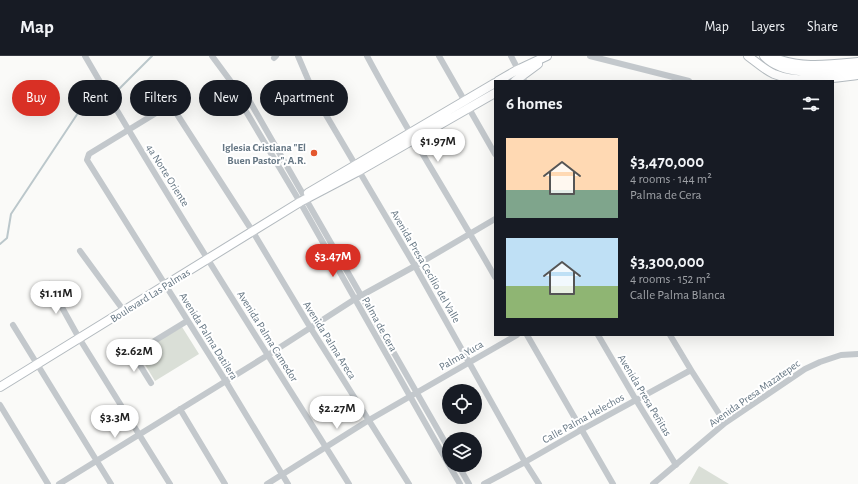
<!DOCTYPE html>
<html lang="en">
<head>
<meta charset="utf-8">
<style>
  body { margin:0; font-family:"Alegreya Sans",sans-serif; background:#242831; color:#f1f3f6; height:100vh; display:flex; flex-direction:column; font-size:15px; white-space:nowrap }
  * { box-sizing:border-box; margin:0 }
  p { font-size:13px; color:#9ea1a6 }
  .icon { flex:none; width:22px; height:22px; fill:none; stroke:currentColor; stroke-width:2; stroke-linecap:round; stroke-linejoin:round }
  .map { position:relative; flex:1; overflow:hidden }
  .details { position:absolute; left:494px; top:24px; width:340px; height:256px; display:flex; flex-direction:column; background:#171b24; border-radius:0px; box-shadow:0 4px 16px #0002 }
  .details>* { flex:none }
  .guide { position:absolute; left:12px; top:24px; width:380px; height:36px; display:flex; gap:8px }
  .fabs { position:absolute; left:442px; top:328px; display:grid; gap:8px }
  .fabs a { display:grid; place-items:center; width:40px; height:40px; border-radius:50%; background:#171b24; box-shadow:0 4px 16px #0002; font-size:20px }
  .price { position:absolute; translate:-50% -34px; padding:0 9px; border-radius:14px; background:#fff; color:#222; font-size:13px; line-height:26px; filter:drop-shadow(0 1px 2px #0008) }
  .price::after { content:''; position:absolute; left:50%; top:24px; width:12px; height:9px; margin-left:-6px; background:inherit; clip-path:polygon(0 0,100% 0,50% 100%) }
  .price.on { background:#d93025; color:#fff }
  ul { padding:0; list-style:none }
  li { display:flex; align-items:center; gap:12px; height:100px; padding:0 12px }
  li span { display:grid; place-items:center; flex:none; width:112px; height:80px; border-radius:0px; color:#555 }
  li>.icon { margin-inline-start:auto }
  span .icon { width:48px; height:48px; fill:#fffc; stroke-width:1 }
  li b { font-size:17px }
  h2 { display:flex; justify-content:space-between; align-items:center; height:48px; padding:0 12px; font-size:17px }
  .chip { padding:0 14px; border-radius:18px; background:#171b24; box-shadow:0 4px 16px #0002; font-size:14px; line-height:36px }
  .chip.on { background:#d93025; color:#fff }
  header { display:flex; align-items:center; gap:24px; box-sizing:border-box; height:56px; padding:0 20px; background:#171b24; border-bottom:1px solid #363941 }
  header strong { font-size:19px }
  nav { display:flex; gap:22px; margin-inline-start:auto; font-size:14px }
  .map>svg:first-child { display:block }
</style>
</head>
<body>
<header>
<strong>Map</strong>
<nav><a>Map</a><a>Layers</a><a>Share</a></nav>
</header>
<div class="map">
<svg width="858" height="428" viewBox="0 0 858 428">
  <rect width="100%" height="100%" fill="#fafaf8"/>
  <!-- green -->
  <path fill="#dadfd7" d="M182,271L199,298L155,325L138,297Z
    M699,410L729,428H689Z"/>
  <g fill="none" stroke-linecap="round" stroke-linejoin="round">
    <!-- stream -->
    <path stroke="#bbc7cb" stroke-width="2" d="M0,188L7,182L11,158L78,57L118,34L152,0"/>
    <!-- secondary casing -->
    <g stroke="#b3babf" stroke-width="10">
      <path id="secondary" d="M748,0C756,6 765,14 774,18C798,28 833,22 858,19
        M764,0C786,23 829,15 858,12
        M770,0C798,13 828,9 858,6
        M498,25L517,14L547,0
        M515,25L538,8
        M308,137L495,27
        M0,331L300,146L359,115L495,37"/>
    </g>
    <!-- street -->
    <path stroke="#c3c8cc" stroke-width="6" d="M85,0C169,145 260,286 349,428
      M212,0L232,27L238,42L300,146L449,409
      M298,0L316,42L415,210L525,406L539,428
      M367,0C407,75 453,147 495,221
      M439,0L495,98
      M511,0L524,25
      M590,0L689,25
      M274,2L276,0
      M232,28L245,37L449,393
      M80,195L124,255
      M49,228L79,282L170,428
      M13,269L111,428
      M527,279L613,428
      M598,279L636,344L676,409
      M670,279L691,314L725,367
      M151,327L133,298L187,265
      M0,349L48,428
      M180,353L225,428
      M449,409L460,428
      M458,409L469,428
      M59,428L268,299L355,243L415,210L495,163
      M267,428L369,364L517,279
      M288,428L225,324L87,104L89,98L166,51L170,50L173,52L253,176L310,271L409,428
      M484,428L525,406L581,374L691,314
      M653,428L725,367L805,313L820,306L841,299L858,298"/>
    <!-- secondary -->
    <use href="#secondary" stroke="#fff" stroke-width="8"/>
  </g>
  <!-- markers -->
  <circle fill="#e4572e" stroke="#fff" stroke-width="1.5" cx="314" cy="97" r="4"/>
  <g text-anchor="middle" stroke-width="4" stroke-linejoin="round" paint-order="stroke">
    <!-- poi labels -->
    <g font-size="11" font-weight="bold" fill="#657683" stroke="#fff" text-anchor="end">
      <text x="306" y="95">Iglesia Cristiana "El<tspan x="306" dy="13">Buen Pastor", A.R.</tspan></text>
    </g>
    <!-- street labels -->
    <g font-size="11" fill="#657683" stroke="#fff">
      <text transform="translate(168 119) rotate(58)" y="4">4a Norte Oriente</text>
      <text transform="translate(426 210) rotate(60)" y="4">Avenida Presa Cecilio del Valle</text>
      <text transform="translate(150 239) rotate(-32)" y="4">Boulevard Las Palmas</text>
      <text transform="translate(380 268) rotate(61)" y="4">Palma de Cera</text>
      <text transform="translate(209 280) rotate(58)" y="4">Avenida Palma Datilera</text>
      <text transform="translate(268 280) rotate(58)" y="4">Avenida Palma Camedor</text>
      <text transform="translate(330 284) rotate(58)" y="4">Avenida Palma Areca</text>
      <text transform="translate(461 299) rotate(-30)" y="4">Palma Yuca</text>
      <text transform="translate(754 337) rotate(-35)" y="4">Avenida Presa Mazatepec</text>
      <text transform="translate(645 339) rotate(59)" y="4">Avenida Presa Peñitas</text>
      <text transform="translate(583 362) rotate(-29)" y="4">Calle Palma Helechos</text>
    </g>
  </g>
</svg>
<div class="fabs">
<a><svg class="icon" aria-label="locate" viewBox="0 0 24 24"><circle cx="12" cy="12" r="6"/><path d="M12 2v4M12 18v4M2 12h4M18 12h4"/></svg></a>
<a><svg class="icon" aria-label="layers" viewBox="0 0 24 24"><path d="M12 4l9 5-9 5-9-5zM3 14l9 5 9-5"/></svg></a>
</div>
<b class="price" style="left:438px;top:107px">$1.97M</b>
<b class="price on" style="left:333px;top:222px">$3.47M</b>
<b class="price" style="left:56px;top:259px">$1.11M</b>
<b class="price" style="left:134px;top:317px">$2.62M</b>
<b class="price" style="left:337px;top:374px">$2.27M</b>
<b class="price" style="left:115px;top:383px">$3.3M</b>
<div class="guide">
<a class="chip on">Buy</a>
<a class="chip">Rent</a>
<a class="chip">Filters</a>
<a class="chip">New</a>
<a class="chip">Apartment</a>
</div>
<section class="details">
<h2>6 homes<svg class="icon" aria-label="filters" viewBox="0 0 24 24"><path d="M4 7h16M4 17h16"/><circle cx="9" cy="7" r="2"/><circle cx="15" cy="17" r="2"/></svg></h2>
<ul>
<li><span style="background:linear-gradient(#ffd9b3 65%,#7fa58c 0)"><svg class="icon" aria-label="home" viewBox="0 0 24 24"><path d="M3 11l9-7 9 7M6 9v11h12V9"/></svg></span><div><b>$3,470,000</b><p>4 rooms · 144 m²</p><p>Palma de Cera</p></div></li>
<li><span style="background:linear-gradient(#bfe0f5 60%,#8fb573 0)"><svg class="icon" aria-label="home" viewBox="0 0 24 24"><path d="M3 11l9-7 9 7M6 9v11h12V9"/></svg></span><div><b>$3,300,000</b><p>4 rooms · 152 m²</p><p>Calle Palma Blanca</p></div></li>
</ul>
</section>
</div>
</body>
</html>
